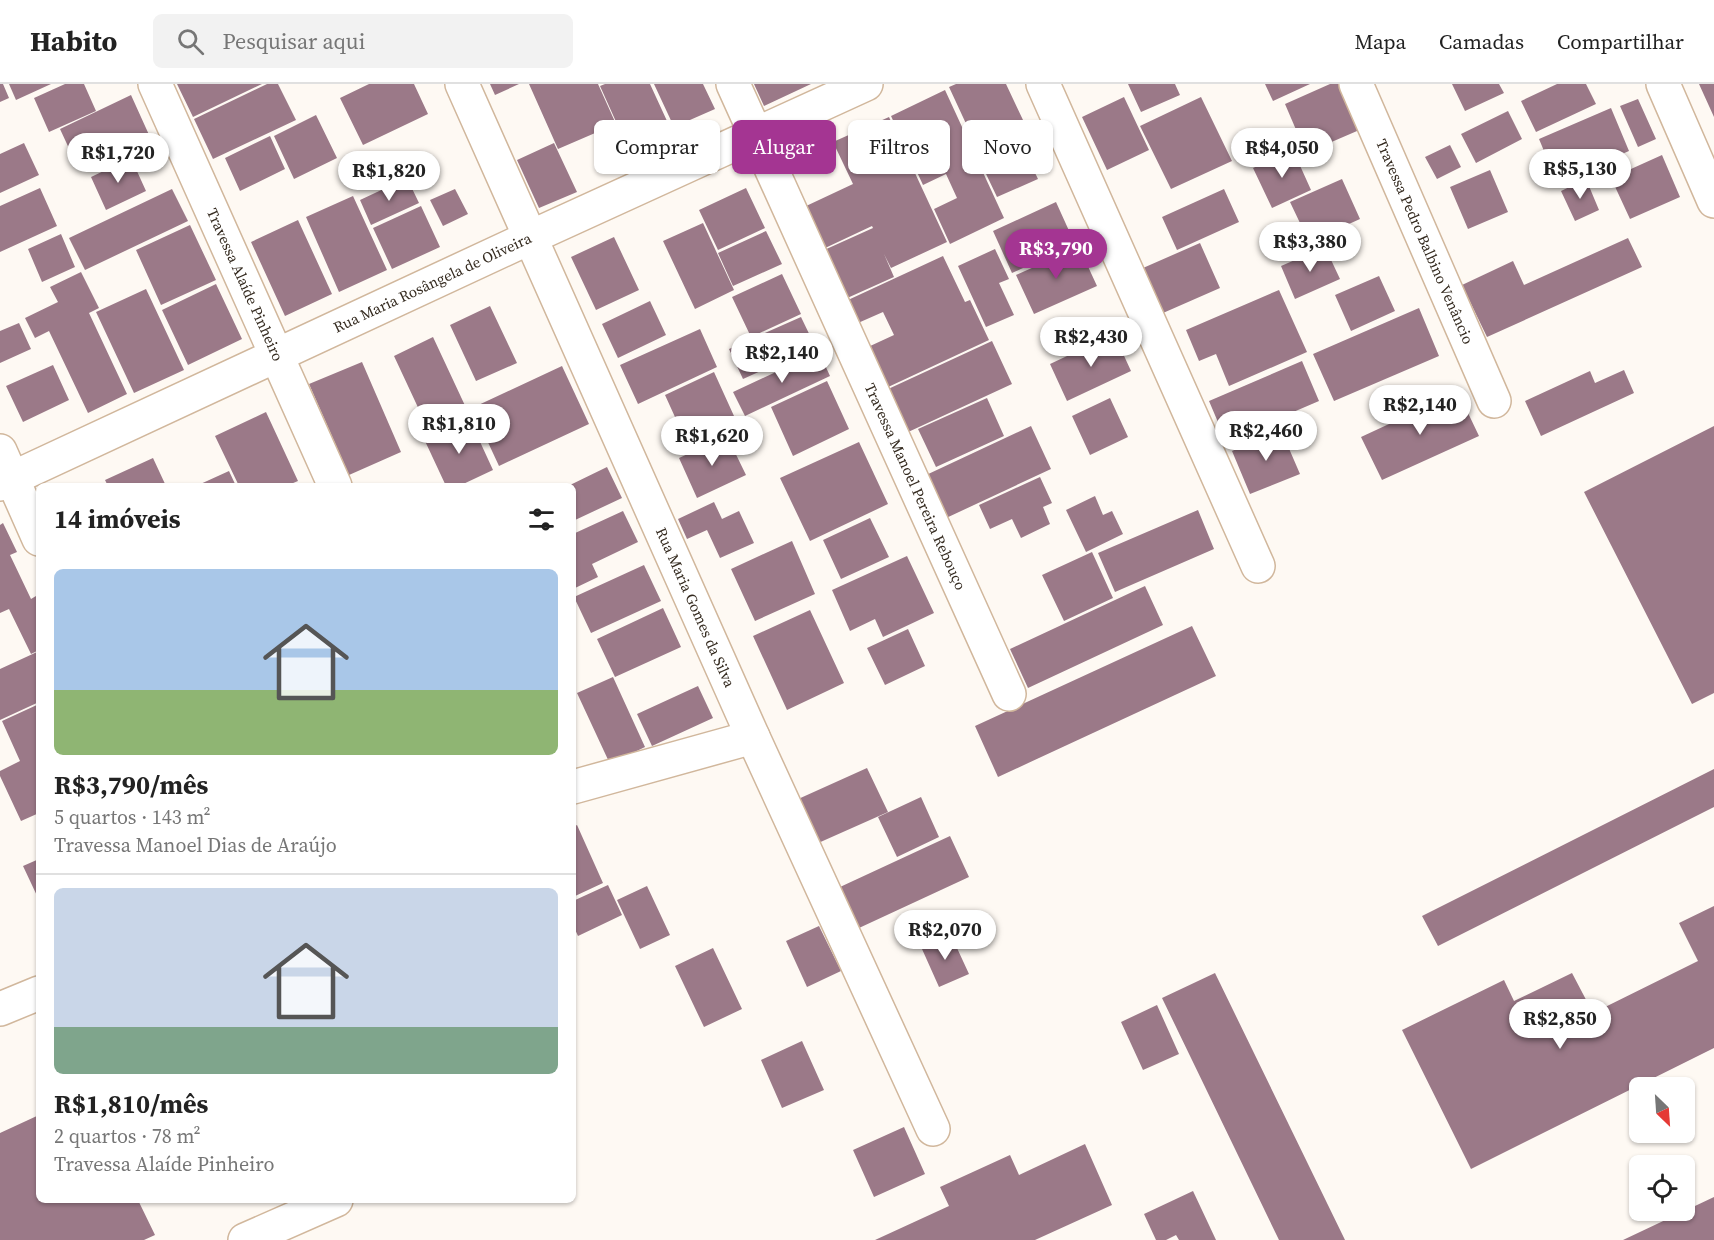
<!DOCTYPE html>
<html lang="pt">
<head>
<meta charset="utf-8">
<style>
  body { margin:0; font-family:"Source Serif 4",serif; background:#f2f2f2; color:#222; height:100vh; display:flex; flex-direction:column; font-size:22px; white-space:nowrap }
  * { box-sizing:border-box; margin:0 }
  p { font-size:20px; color:#767676 }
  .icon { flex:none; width:33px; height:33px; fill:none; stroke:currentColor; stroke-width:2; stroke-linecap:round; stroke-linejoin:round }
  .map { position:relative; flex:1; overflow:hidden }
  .drawer { position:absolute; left:36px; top:399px; width:540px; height:720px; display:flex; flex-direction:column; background:#fff; border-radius:9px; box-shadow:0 2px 4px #0004 }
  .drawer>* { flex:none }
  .top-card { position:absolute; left:594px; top:36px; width:570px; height:54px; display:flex; gap:12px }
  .needle { width:39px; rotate:155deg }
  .fabs { position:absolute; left:1629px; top:993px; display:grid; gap:12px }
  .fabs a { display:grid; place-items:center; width:66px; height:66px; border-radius:9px; background:#fff; box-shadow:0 2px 4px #0004; font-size:30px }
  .price { position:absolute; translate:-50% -51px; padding:0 14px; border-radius:21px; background:#fff; color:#222; font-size:20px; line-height:39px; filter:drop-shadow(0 2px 3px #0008) }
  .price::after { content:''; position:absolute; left:50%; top:36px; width:18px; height:14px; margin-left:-9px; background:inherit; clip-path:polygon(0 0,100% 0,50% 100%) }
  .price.current { background:#a43592; color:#fff }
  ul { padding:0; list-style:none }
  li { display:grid; align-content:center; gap:12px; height:318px; padding:0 18px }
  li+li { border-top:2px solid #e0e0e0 }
  li span { display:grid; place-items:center; height:186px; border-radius:9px; color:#555 }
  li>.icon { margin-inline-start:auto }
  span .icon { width:108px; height:108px; fill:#fffc; stroke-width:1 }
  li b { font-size:26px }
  h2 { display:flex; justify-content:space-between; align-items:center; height:72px; padding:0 18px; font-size:26px }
  .tag { padding:0 21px; border-radius:9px; background:#fff; box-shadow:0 2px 4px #0004; font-size:21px; line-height:54px }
  .tag.current { background:#a43592; color:#fff }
  header { display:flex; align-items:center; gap:36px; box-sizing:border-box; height:84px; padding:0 30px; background:#fff; border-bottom:2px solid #e0e0e0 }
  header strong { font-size:28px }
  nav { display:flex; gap:33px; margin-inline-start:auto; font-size:21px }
  .search { width:420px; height:54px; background:#f2f2f2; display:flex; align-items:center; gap:15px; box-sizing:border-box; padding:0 21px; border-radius:9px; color:#767676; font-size:22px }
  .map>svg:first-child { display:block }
</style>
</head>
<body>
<header>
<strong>Habito</strong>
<div class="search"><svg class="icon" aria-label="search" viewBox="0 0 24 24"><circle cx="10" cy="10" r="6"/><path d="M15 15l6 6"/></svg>Pesquisar aqui</div>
<nav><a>Mapa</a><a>Camadas</a><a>Compartilhar</a></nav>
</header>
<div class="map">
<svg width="1714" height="1156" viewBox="0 0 1714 1156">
  <rect width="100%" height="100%" fill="#fef9f3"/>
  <!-- building -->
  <path fill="#9b7988" d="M0,0H3L9,14L0,18Z
    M9,0H51L16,16Z
    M65,0H84L96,27L49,48L34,14Z
    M177,0H262L193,33Z
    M267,0H278L296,36L213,75L194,35Z
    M369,0H414L428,30L363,61L340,14Z
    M490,0H519L495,11Z
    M529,0H598L616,40L558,65Z
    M605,0H650L673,50L630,69L600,2Z
    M654,0H703L715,25L674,43Z
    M754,0H811L764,22Z
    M956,0H1006L1023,36L975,59L949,3Z
    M1128,0H1175L1180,11L1141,28Z
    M1265,0H1310L1273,17Z
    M1330,0H1345L1364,44L1306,69L1285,20Z
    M1452,0H1499L1504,9L1465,27Z
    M1557,0H1586L1596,20L1536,48L1521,17Z
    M1699,0H1714V33Z
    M945,6L1004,134L950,160L934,125L957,114L946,90L923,101L891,32Z
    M131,11L150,53L79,86L60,45Z
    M1124,13L1149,66L1107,86L1082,33Z
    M1201,13L1232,77L1171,105L1140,42Z
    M1638,15L1656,55L1638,63L1620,22Z
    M1611,24L1629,67L1557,98L1539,55Z
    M1508,27L1522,55L1476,79L1461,50Z
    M316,31L337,74L294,95L274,52Z
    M889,33L947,158L891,184L884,170L894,193L845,215L822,167L873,144L872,142L823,165L804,123L853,100L833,58Z
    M270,52L285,85L240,107L225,74Z
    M1017,52L1038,95L997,113L977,71Z
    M24,59L39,91L0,109V70Z
    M554,59L577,108L539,124L517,76Z
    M1450,61L1461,83L1437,95L1425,73Z
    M1293,66L1311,106L1272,124L1253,84Z
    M1662,71L1680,113L1630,135L1611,94Z
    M131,74L146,107L106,126L91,93Z
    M1490,86L1508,128L1468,145L1450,103Z
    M407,94L419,119L371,141L360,116Z
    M1342,95L1360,135L1309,158L1290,118Z
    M1586,95L1599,126L1575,137L1561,107Z
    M40,104L57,142L0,168V122Z
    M746,104L765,144L718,166L699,126Z
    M172,105L188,137L85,186L69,154Z
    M455,105L468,130L443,142L430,116Z
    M1224,105L1239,138L1177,166L1162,133Z
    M353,112L387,186L339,208L306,133Z
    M1056,118L1075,160L1012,189L993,147Z
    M421,122L440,163L392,185L373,144Z
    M298,136L332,210L285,232L251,158Z
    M703,139L734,206L695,225L663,157Z
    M190,141L216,196L161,221L136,166Z
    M766,147L782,180L733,202L718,169Z
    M61,150L75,183L42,198L28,165Z
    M614,153L639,206L596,226L571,173Z
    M1628,154L1642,183L1487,253L1462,201L1513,177L1524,201Z
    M1200,159L1220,204L1163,229L1143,184Z
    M1079,163L1097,202L1034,230L1016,191Z
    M1325,163L1340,195L1295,215L1281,182Z
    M995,165L1009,195L999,199L1014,231L986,243L958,182Z
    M943,172L965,218L970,216L989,256L886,304L868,263L894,251L883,228L858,239L848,216Z
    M81,188L99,224L89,229L127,310L88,329L49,247L35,254L25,234L58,218L50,203Z
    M782,190L801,230L751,253L732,213Z
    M1379,192L1395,227L1351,247L1335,211Z
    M216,200L242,255L188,281L162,226Z
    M146,205L184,286L134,309L96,228Z
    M1279,206L1307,268L1229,302L1216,270L1199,277L1186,246Z
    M650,217L666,251L618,274L602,240Z
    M490,222L517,279L476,297L450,241Z
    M1419,224L1439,272L1334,317L1313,270Z
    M801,233L815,262L743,295L729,265Z
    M19,239L31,265L0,279V247Z
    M700,245L717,283L638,320L620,281Z
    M1114,250L1131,287L1067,317L1050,280Z
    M433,253L468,328L429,347L394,272Z
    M992,257L1012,300L906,349L886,306Z
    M819,268L830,292L745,332L733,308Z
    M1302,277L1319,317L1226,357L1209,317Z
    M362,278L401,368L349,391L309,300Z
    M53,281L69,316L23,338L6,302Z
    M562,282L589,340L499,382L472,324Z
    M1624,286L1634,309L1541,352L1525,317L1590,287L1595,299Z
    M714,288L734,332L685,355L665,311Z
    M827,297L849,345L793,372L771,323Z
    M1458,308L1479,352L1382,396L1361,353Z
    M987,314L1004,352L936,383L918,345Z
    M1110,314L1128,353L1090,371L1072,332Z
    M266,328L298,397L286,402H239L215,352Z
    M470,336L493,386L459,402H446L425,357Z
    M1031,342L1051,385L944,435L924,392Z
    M1714,342V609L1692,620L1584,408Z
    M1281,346L1300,390L1250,410L1232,367Z
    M727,352L746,391L697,414L679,374Z
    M859,358L888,420L810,457L780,394Z
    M153,374L166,402H108L105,396Z
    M607,383L622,414L573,437V402H568Z
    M229,387L236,402H196Z
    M1040,393L1052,419L1043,423L1050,440L1021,454L1012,435L990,445L979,421Z
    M1095,412L1103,431L1112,427L1123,450L1086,468L1066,426Z
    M714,418L722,435L739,427L754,459L720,474L707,446L687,455L678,435Z
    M1198,426L1214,465L1115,508L1098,469Z
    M623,427L638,458L592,480L598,493L573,505V450Z
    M870,434L889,473L841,495L823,456Z
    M3,439L17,468L10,471L31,515L36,512L39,518V566L31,570L9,525L0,529V441Z
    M792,457L815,510L755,537L731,485Z
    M1092,468L1113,514L1064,537L1042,491Z
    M907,472L934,529L883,553L875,535L850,547L832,506Z
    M644,481L661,517L591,549L574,513Z
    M1145,502L1163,541L1028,604L1010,565Z
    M663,524L681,563L615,593L597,555Z
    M810,526L844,599L787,626L753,552Z
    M1192,542L1216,592L998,693L975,642Z
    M908,545L925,582L885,601L867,564Z
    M37,568L39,618L0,636V585Z
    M613,593L645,663L610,680L577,609Z
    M698,602L713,634L652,662L637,630Z
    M39,620V729L21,737L0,692V687L20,677L2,637Z
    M867,684L888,728L816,760L796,716Z
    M1714,685V723L1438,862L1422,832Z
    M921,713L939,753L897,773L878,733Z
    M577,741L603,799L573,813V743Z
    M950,752L969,793L859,844L840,803Z
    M39,775V816L23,782Z
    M608,801L622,831L578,852L573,841V817Z
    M647,802L670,851L640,865L617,816Z
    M1714,822V964L1471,1085L1402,946L1504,896L1514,917L1572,889L1593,929L1698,877L1679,839Z
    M819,842L841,887L807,903L786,857Z
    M951,851L969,890L939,903L922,865Z
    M713,864L742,925L704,943L675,882Z
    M1215,889L1345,1156H1279L1162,914Z
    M1157,921L1179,970L1143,986L1121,938Z
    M802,957L824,1006L782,1024L761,976Z
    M39,1031V1116H138L155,1151L144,1156H0V1049Z
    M904,1043L925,1090L874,1113L853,1066Z
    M1085,1060L1112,1121L1035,1156H875L949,1122L940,1103L1010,1071L1019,1091Z
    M1193,1107L1216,1156H1179L1176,1151L1166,1156H1156L1144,1130Z
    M1714,1113V1156H1623Z"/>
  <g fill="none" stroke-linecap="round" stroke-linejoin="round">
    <!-- minor casing -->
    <g stroke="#d1b79c" stroke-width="36">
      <g id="minor">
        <path id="s1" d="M155,0L335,402"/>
        <path id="s2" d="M462,0L753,653L933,1045"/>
        <path id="s3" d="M733,0L1009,610"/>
        <path d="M1043,0L1258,482"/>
        <path id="s4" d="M1356,0L1494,317"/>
        <path d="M1663,0L1714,117"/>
        <path d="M0,367L39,455"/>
        <path id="s5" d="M0,400L531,153L866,0"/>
        <path d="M573,703L753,653"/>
        <path d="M0,925L39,909"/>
        <path d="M245,1156L336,1116"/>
      </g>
    </g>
    <!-- minor -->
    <use href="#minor" stroke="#fff" stroke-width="33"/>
  </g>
  <g text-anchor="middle" stroke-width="5" stroke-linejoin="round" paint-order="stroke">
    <!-- street labels -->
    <g font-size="15" fill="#352b20" stroke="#fff">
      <text dy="5" stroke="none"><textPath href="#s4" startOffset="172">Travessa Pedro Balbino Venâncio</textPath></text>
      <text dy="5" stroke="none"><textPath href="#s5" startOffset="477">Rua Maria Rosângela de Oliveira</textPath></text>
      <text dy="5" stroke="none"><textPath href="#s1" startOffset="220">Travessa Alaíde Pinheiro</textPath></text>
      <text dy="5" stroke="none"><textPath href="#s3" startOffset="442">Travessa Manoel Pereira Rebouço</textPath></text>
      <text dy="5" stroke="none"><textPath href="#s2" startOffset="573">Rua Maria Gomes da Silva</textPath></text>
    </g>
  </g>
</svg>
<div class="fabs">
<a><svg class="needle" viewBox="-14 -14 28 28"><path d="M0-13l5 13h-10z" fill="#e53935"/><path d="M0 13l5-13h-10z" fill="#767676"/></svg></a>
<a><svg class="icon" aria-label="locate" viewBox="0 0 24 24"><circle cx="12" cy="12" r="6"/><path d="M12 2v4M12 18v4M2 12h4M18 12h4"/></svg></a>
</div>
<b class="price" style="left:1282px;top:95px">R$4,050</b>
<b class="price" style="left:118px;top:100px">R$1,720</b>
<b class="price" style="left:1580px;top:116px">R$5,130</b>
<b class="price" style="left:389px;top:118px">R$1,820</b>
<b class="price" style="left:1310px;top:189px">R$3,380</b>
<b class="price current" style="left:1056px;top:196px">R$3,790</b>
<b class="price" style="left:1091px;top:284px">R$2,430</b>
<b class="price" style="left:782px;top:300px">R$2,140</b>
<b class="price" style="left:1420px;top:352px">R$2,140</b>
<b class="price" style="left:459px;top:371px">R$1,810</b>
<b class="price" style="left:1266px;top:378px">R$2,460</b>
<b class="price" style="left:712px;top:383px">R$1,620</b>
<b class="price" style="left:945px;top:877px">R$2,070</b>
<b class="price" style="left:1560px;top:966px">R$2,850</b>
<div class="top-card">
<a class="tag">Comprar</a>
<a class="tag current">Alugar</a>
<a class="tag">Filtros</a>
<a class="tag">Novo</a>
</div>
<section class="drawer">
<h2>14 imóveis<svg class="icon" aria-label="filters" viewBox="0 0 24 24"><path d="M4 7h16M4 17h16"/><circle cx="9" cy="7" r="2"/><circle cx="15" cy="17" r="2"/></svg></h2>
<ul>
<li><span style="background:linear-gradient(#a9c7e8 65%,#8fb573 0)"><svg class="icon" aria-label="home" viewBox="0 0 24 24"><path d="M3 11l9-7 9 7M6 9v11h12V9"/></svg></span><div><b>R$3,790/mês</b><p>5 quartos · 143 m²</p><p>Travessa Manoel Dias de Araújo</p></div></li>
<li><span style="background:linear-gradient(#c9d6e8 75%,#7fa58c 0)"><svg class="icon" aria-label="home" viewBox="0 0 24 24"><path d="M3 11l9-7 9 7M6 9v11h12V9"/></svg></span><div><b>R$1,810/mês</b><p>2 quartos · 78 m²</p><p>Travessa Alaíde Pinheiro</p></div></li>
</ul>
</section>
</div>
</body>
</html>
